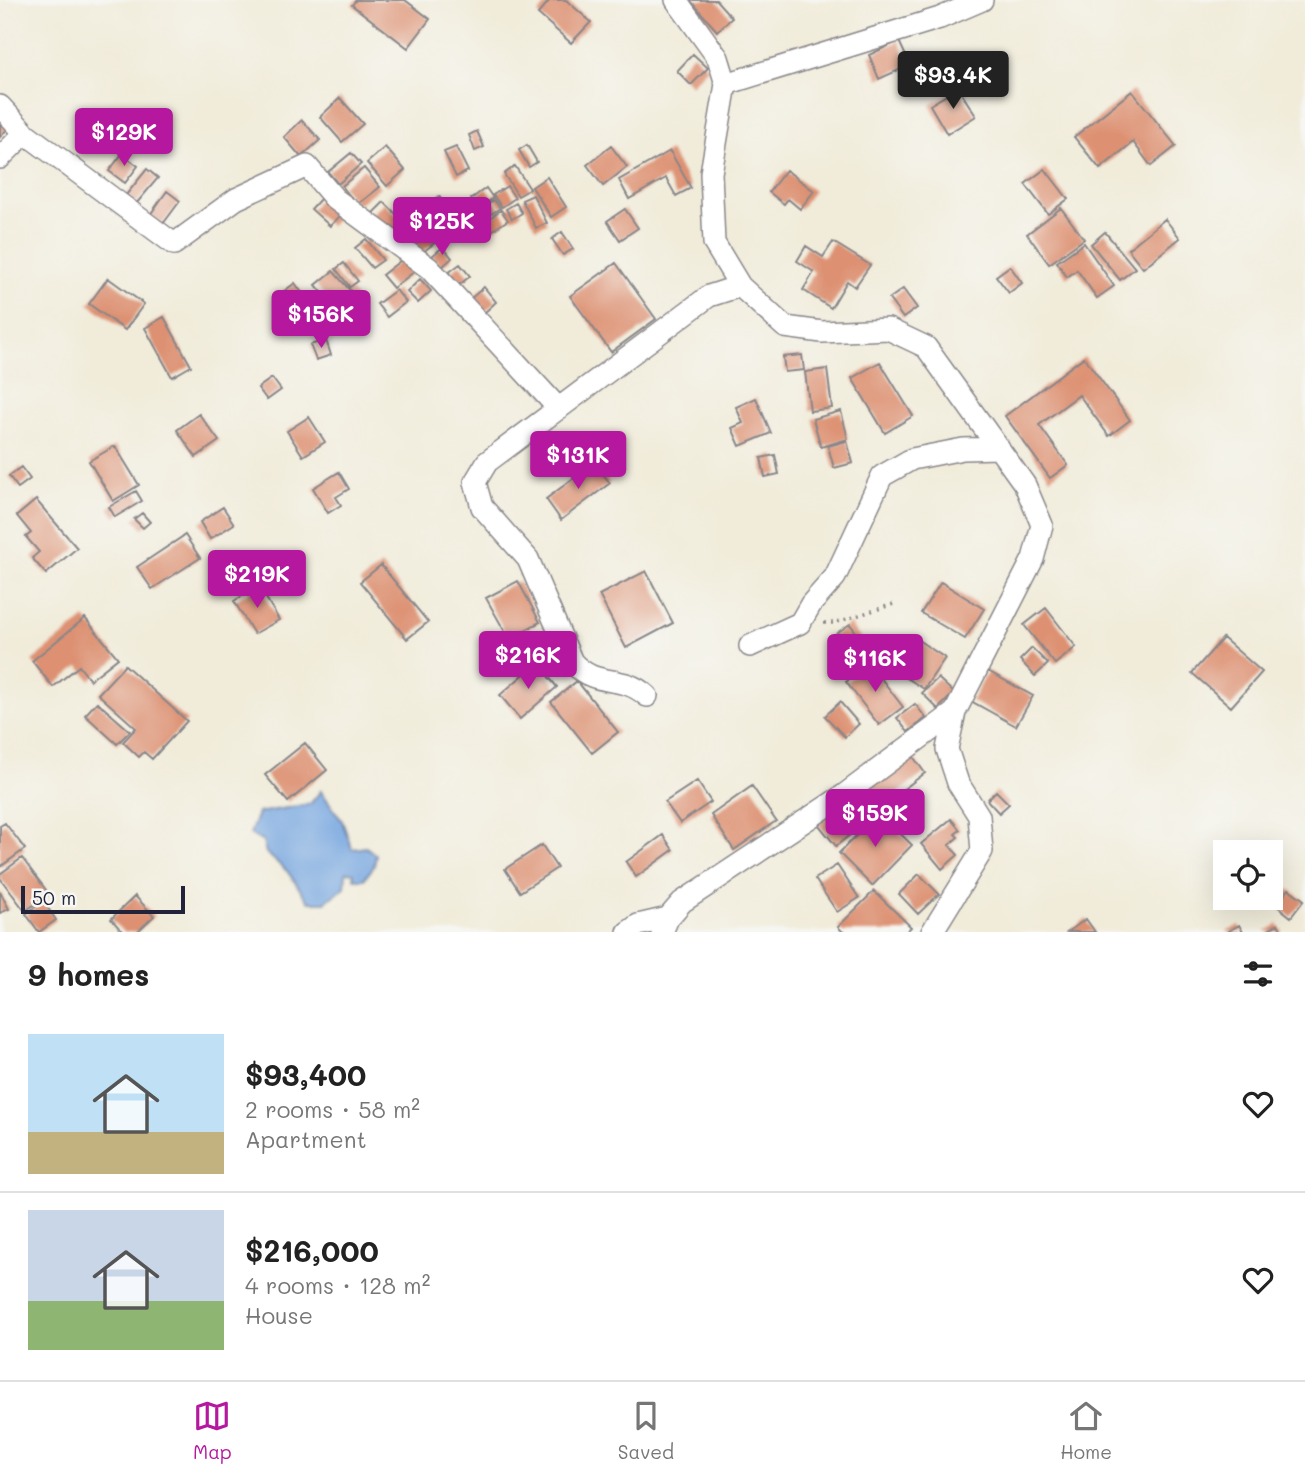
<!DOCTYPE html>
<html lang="en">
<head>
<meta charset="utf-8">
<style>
  body { margin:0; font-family:Mali,sans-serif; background:#f6f6f6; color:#222; height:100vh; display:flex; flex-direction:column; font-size:26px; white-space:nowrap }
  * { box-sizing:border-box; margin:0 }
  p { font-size:23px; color:#767676 }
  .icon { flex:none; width:38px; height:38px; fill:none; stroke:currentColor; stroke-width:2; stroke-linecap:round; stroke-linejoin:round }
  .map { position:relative; height:932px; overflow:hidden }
  .drawer { display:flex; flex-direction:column; background:#fff; flex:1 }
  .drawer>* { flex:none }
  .controls { position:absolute; left:1213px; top:840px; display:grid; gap:14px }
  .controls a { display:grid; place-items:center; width:70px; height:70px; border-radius:0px; background:#fff; box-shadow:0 7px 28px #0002; font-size:35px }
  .scale { position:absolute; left:21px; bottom:18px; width:164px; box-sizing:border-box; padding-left:7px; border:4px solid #22223b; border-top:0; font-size:19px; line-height:24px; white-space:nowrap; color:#22223b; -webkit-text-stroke:5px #f6f6f2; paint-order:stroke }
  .price { position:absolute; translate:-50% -60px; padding:0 16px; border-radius:7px; background:#b5179e; color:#fff; font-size:23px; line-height:46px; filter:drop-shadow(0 2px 4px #0008) }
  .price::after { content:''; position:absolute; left:50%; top:42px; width:21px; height:16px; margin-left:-10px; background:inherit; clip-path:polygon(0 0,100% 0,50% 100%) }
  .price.on { background:#222; color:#fff }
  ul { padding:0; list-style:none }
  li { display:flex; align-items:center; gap:21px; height:175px; padding:0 28px }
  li+li { border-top:2px solid #e0e0e0 }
  li span { display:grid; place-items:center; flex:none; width:196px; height:140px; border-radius:0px; color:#555 }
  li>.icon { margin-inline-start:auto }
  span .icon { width:84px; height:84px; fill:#fffc; stroke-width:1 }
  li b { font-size:30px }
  h2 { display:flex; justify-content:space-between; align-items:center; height:84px; padding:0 28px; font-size:30px }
  .tab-bar { display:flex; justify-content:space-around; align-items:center; height:98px; border-top:2px solid #e0e0e0; background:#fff; font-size:19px; color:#767676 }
  .tab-bar a { display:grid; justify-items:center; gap:4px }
  .tab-bar .on { color:#b5179e }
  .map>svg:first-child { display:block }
</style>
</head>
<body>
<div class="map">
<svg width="1305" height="932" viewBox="0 0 1305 932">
  <rect width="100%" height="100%" fill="#f6f6f2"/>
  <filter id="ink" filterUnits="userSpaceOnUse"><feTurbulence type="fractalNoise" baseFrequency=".0143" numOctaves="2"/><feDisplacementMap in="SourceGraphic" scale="14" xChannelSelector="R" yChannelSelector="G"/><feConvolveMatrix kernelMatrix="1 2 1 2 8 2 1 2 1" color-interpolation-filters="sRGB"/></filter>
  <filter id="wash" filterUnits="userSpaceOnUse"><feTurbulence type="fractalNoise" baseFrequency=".00686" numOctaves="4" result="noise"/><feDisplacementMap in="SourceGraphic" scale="28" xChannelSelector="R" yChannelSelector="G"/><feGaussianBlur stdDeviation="1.57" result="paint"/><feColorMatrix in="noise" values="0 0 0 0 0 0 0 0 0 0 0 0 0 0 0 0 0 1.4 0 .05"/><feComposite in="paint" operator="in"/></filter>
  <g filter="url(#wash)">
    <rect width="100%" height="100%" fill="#f1ecda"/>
    <!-- water -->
    <path fill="#74a5df" stroke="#4b648d" stroke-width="2" d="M321,791L342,821L352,849L366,847L376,855L374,866L364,879H354V873L346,872L345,887L325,902H309L287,871L266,853L263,842L250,834L258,813L310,804Z"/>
    <g id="blocks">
      <!-- building -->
      <path fill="#dd9172" d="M356,0H405L430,19L408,48L352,5Z
        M550,0H566L591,22L571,43L538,14Z
        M690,0H716L732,18L717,31Z
        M899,41L910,65L879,79L869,55Z
        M693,54L708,68L691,85L677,71Z
        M958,88L976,116L947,134L930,105Z
        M1132,91L1176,146L1151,166L1133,142L1100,169L1074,137Z
        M340,98L363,124L342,142L320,117Z
        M0,115L12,124L0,137Z
        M302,120L320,140L301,157L284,137Z
        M477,131L484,147L475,151L469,135Z
        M527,145L537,162L529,167L519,150Z
        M611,146L627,167L603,186L587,165Z
        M385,147L405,170L387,186L367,163Z
        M456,147L468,171L456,177L444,152Z
        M670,151L691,188L676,196L666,178L629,199L619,180Z
        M351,153L361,164L338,184L328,172Z
        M122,154L138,166L125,183L109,171Z
        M515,166L530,189L518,196L504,174Z
        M364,168L380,187L357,205L342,186Z
        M147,169L158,178L136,204L126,195Z
        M1045,169L1068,199L1048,214L1025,184Z
        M786,170L814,191L800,209L788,199L784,204L769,192Z
        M547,177L566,207L551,217L532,187Z
        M507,186L515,198L502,207L493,195Z
        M486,188L493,198L478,209L471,199Z
        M167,191L180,201L163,224L150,215Z
        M533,195L547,223L536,228L522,200Z
        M439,196L447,207L427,222L419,210Z
        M322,197L342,214L330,226L311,209Z
        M494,200L500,208L491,214L485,206Z
        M384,202L408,226L395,238L371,215Z
        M516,203L522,213L512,219L506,209Z
        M1061,208L1084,239L1049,264L1027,234Z
        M625,209L638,228L620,240L607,221Z
        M448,210L461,227L443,241L430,225Z
        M501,210L508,220L490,232L484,222Z
        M1165,219L1180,238L1143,268L1128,249Z
        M427,227L438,240L422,253L411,241Z
        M562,232L573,249L563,255L552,239Z
        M1105,232L1135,268L1120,280L1091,244Z
        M366,239L383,260L372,268L355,248Z
        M833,242L870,265L855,287L847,281L831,308L803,290L814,272L797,261L806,246L823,257Z
        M1084,243L1114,286L1097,298L1077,270L1067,277L1057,262Z
        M443,247L452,258L442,267L432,256Z
        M404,258L415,271L393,288L382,275Z
        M344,263L358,281L350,287L336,269Z
        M616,263L656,319L611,352L570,296Z
        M460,264L470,276L458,286L448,273Z
        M1010,266L1022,283L1009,293L996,276Z
        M333,271L356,297L338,312L316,285Z
        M108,278L144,304L125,330L89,304Z
        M420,279L431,291L418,303L407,292Z
        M295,283L319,317L304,328L279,295Z
        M484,287L496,302L482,315L469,300Z
        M903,289L917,308L903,318L889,299Z
        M396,290L406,302L387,317L377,304Z
        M164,317L191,366L172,377L145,328Z
        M326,340L331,355L316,360L310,345Z
        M802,355L804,370L785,372L783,357Z
        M1084,357L1130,420L1109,436L1079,395L1039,425L1068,465L1050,478L1005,416Z
        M880,362L913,416L885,433L852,378Z
        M827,369L832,408L810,411L805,372Z
        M272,378L281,390L267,400L258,388Z
        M756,398L771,433L740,446L732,428L743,423L736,407Z
        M841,411L848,439L821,447L813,419Z
        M199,414L219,441L196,457L177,430Z
        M309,417L325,442L303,456L287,431Z
        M847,441L853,463L834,468L828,446Z
        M115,446L139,485L113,501L89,461Z
        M775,455L779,474L765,477L761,458Z
        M594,463L610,483L561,520L546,499Z
        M21,467L30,479L18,488L9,476Z
        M339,472L349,489L336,497L341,505L328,513L313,488Z
        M136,491L142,501L115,517L109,507Z
        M36,500L77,548L46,574L32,558L39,552L26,537L31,533L17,516Z
        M223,507L234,524L210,539L200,522Z
        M142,513L150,522L143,528L134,519Z
        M185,535L200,558L152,589L137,567Z
        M381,565L428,622L407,639L360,582Z
        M646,571L673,623L626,648L599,595Z
        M518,581L540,622L509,639L486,598Z
        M941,582L984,609L965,639L921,613Z
        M259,586L279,620L254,634L234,601Z
        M1046,608L1076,647L1055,664L1024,625Z
        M85,618L118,658L90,680L79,666L53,687L32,661Z
        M850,624L869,650L848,666L828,639Z
        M1223,638L1262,672L1231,707L1192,673Z
        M918,640L945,658L924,689L896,671Z
        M1032,648L1048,664L1035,676L1020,660Z
        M537,663L557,687L520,719L500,695Z
        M870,664L903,707L879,725L846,682Z
        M125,665L187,721L152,759L144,752L139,757L123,742L136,728L98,694Z
        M988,671L1033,696L1016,726L971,701Z
        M938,678L954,693L938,709L922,693Z
        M577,681L618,732L592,753L551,702Z
        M97,702L130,731L117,744L85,715Z
        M840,702L859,724L845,737L825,716Z
        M915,704L926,718L908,732L897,718Z
        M305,743L327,770L288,802L265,775Z
        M909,751L925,773L877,809L861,788Z
        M697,781L711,802L680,823L665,802Z
        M752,786L776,821L734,850L711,815Z
        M996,791L1009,804L999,813L987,800Z
        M843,804L861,826L836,846L818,824Z
        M879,813L912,845L872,886L839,853Z
        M951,819L960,830L955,834L958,837L949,845L958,855L942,869L921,844Z
        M5,823L25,849L0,867V826Z
        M663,835L673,850L636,877L626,862Z
        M542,845L557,868L520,892L505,869Z
        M22,858L49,894L25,911L0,878V874Z
        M837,865L859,898L837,912L815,879Z
        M919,874L939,894L918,914L899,894Z
        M1289,889L1304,900L1291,917L1276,905Z
        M0,891L9,909L0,913Z
        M874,891L911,927L906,932H843L838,927Z
        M135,896L154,916L137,932H123L111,919Z
        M43,901L56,920L39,932L26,914Z
        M1086,919L1095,932H1068Z
        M1278,924L1283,932H1265Z
        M1239,925L1243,932H1227Z"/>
    </g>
  </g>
  <g filter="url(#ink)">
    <use href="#blocks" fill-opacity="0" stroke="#8a878a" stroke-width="2"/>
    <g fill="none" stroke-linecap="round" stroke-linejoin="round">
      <!-- street casing -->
      <g stroke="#8a878a" stroke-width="24">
        <path id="street" d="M676,0L718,58L726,84L711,173L714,243L740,286L785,327L822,332L888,329L926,347L1025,485L1042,525L1033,559L955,712L947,749L958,783L979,816L982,851L932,932
          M726,84L940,18L982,0
          M0,106L25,133L174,244L236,199L307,166L335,199L429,268L558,408
          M0,158L25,133
          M750,646L800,623L811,604L835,577L882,476L912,459L963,449L999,448
          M647,696C620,672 598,690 572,662L528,559L482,507L475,482L487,462L709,296L740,286
          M628,932L638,925L668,918
          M662,932L668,918L682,902L844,795L955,712"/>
      </g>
      <!-- path -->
      <path stroke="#8a878a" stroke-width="3.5" stroke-dasharray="2 5" stroke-linecap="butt" d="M824,623H834L897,603"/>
      <!-- street -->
      <use href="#street" stroke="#fff" stroke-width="21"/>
    </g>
  </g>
</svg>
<div class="controls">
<a><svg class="icon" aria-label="locate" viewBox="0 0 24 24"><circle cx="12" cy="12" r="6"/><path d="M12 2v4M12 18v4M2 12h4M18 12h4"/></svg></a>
</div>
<div class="scale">50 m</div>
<b class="price on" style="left:953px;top:111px">$93.4K</b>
<b class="price" style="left:124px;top:168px">$129K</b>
<b class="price" style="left:442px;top:257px">$125K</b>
<b class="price" style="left:321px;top:350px">$156K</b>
<b class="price" style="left:578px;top:491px">$131K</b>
<b class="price" style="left:257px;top:610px">$219K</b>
<b class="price" style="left:528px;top:691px">$216K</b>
<b class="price" style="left:875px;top:694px">$116K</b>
<b class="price" style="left:875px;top:849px">$159K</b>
</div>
<section class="drawer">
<h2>9 homes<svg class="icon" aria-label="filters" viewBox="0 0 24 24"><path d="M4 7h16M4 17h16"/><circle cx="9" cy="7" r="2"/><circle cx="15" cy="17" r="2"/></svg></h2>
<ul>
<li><span style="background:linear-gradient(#bfe0f5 70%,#c2b280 0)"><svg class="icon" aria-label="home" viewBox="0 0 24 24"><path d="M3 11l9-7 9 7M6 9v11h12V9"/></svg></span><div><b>$93,400</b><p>2 rooms · 58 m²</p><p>Apartment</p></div><svg class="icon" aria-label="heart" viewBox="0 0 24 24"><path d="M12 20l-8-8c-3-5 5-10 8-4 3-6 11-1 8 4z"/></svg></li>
<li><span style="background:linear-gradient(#c9d6e8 65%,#8fb573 0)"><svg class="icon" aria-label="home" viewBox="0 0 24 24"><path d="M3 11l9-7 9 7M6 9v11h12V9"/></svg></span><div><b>$216,000</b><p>4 rooms · 128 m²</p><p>House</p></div><svg class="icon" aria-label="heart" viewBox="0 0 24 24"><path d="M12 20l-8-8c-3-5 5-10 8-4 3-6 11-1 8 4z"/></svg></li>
</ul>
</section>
<nav class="tab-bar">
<a class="on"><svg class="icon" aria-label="map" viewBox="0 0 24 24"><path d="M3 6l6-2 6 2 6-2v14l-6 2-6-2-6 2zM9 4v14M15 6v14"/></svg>Map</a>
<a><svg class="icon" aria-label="saved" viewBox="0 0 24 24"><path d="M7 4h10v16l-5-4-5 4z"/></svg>Saved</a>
<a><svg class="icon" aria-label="home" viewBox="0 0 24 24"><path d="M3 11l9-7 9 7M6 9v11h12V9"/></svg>Home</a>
</nav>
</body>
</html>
